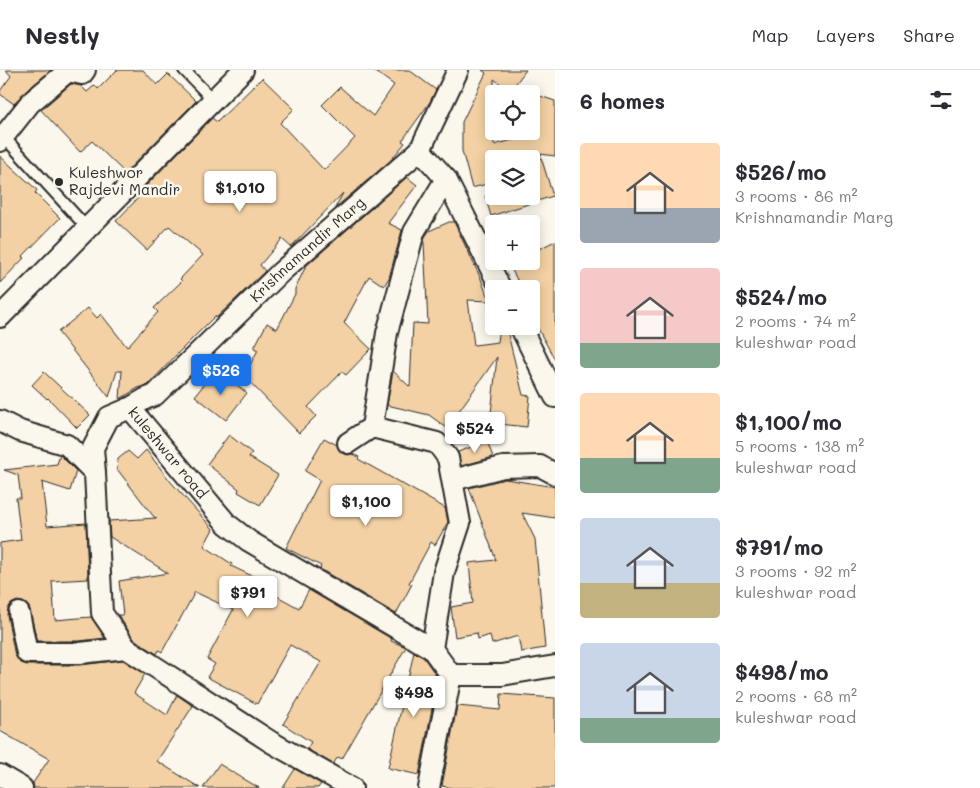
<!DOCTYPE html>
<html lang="en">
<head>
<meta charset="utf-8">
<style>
  body { margin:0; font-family:Mali,sans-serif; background:#f2f2f3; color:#2b2b33; height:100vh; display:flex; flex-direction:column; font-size:19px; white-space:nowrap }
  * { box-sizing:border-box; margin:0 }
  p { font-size:16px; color:#7c7c81 }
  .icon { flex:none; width:28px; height:28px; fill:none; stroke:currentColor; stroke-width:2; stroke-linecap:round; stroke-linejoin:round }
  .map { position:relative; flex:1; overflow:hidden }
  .drawer { display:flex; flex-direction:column; background:#fff; width:425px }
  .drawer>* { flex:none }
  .fabs { position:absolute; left:485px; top:15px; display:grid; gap:10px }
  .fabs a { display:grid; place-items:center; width:55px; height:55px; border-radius:5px; background:#fff; box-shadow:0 2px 12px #0003; font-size:25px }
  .price { position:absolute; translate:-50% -42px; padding:0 11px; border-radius:5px; background:#fff; color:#222; font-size:16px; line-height:32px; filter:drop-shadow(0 1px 2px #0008) }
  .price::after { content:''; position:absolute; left:50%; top:30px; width:15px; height:11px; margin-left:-8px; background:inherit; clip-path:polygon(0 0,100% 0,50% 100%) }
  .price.selected { background:#1a73e8; color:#fff }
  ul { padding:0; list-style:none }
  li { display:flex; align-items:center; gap:15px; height:125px; padding:0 25px }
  li span { display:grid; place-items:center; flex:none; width:140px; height:100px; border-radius:5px; color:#555 }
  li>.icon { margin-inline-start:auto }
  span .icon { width:60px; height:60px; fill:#fffc; stroke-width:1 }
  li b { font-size:21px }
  h2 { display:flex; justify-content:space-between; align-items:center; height:60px; padding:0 25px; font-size:21px }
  header { display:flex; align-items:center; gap:30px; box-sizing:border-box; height:70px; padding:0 25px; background:#fff; border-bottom:1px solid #e1e1e2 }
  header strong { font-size:24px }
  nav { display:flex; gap:28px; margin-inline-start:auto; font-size:18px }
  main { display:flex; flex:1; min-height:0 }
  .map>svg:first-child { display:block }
</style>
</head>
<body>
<header>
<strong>Nestly</strong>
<nav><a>Map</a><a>Layers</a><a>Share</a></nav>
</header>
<main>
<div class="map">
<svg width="555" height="718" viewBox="0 0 555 718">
  <rect width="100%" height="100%" fill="#fbf7ec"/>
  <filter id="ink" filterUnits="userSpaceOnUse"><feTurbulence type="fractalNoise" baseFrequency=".02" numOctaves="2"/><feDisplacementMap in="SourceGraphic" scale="10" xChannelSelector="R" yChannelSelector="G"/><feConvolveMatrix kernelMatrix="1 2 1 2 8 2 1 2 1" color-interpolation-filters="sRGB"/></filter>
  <g filter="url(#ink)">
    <!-- building -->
    <path fill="#f3d1a4" stroke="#2b2b2b" d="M6,0H51L25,22L14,34L0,24V21L11,6Z
      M117,0H143L157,15L168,4L196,31L125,103L92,71L80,82L41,40L71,14L81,16L87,22L95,15L98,19Z
      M373,0H409L436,20L430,32L402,71L405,73L390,91L335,138L343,123L291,177L282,169L260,195L265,201L216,248L215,246L179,282L148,315L138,318L120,329L122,301H117L109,327L58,262L88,238L97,248L101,244L127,277L158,242L154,238L182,211L180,209L203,185L169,156L147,180L116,151L141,125L139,124L142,120L212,48L217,52L262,8L294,39L280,53L324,100L355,68L322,35L340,17L373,46L394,15Z
      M482,0H526L510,21L494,9V75L531,65V23L555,31V86L540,84L553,126L491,146L485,126H531V89H494V112L472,118L462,81V52L486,3Z
      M0,86L37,120L35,123L60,148L22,187L24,188L0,213Z
      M407,107L417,115L388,153L402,160L389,208L384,216L369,206L344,253L371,279L346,305L342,302L308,337L316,346L299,363L244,306L258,280L254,278L267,253L277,259L295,224V219L306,196Z
      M449,152H454L481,209L489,231L468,230L474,275L498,272L500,256H506L523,325L530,326L527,357L490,353L497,287L447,358L429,345L387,335L393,301L410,317L413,253L428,254L424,172L425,167L429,161Z
      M555,171V290L531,246V219H522L507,191H531V183Z
      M44,302L90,345L77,358L48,328L47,329L32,315Z
      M212,304L221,311L225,306L247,323L226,350L195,326Z
      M229,365L252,383L249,387L278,405L260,435L238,422L239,419L207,394Z
      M324,368L337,375L342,383L348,385L352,384L359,387L358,389L445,438L448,452L435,475L431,472L409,513L412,514L396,544L320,499L321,496L286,478L320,410L305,401Z
      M487,371L493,387L461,396L458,382Z
      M146,380L171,412L213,459L204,476L232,494L231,496L267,513L264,519L299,538L309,520L392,569L391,571L406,577L342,689L338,687L333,694L307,679L311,672L283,654L321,592L290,575L257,634L207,607L215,594L207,589L233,540L195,522L162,582L159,580L157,584L134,569L118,545H123L119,511L168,503L110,467L109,451L157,448L154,447L117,399L118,389L128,381L137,389Z
      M60,385L76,401L70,421L42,412L47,456L86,453L88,509L52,511L55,550L91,547L105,568L79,571H37L30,540L28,536L23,532L17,531L11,534L8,539L7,545L15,586L21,593L27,595H80L123,590L145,604L134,623L167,645L177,625L193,636L157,691L200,718H34L33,713L49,689L0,661V473L21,470L16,428H21L18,405L4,400L57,394Z
      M505,409L555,417V448L522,443L535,469L545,578L521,582L518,566L492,574L490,565L478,569L477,563L455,567L451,537L473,533L469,493L496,490L469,418Z
      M414,582L424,588L438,608L419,705L388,698Z
      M501,624L555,628V718H453L442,716L457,636L500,640Z
      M219,694L259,718H203Z
      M295,699L321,714L318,718H283Z"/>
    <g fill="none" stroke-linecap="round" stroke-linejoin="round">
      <!-- service casing -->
      <g stroke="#2b2b2b" stroke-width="14">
        <path id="service" d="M184,0L213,30
          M4,67L88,159"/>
      </g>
      <!-- minor casing -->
      <g stroke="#2b2b2b" stroke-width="24">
        <g id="minor">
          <path d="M0,71L30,33L68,1L82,4L85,0"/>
          <path d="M420,80L446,109L501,219"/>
          <path d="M0,247L243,0"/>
          <path d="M520,256L555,327"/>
          <path id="s1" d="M130,338L145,329L155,325L281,202L420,80L458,0"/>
          <path d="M0,351L20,361L67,375L95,403"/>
          <path d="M348,373L372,357"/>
          <path d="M453,410L503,397L540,396L555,404"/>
          <path d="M19,543L27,583H80L126,578"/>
          <path d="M432,579L444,502L460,453L448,388L437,373L372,357L387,263L414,162L446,109"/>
          <path d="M0,705L22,718"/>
          <path id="s2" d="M352,718L271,672L126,578L102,543L95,403L93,378L109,347L130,338L227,454L249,471L432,579L451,605H502L555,596"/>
          <path d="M429,718L451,605"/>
        </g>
      </g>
      <!-- service -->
      <use href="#service" stroke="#fbf7ec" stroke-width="10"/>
      <!-- minor -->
      <use href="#minor" stroke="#fbf7ec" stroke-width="20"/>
    </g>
  </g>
  <!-- markers -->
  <circle fill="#2b2b2b" stroke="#fbf7ec" stroke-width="2" cx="59" cy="112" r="5"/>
  <g text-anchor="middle" stroke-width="5" stroke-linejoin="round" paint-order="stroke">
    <!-- poi labels -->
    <g font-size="15" fill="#2b2b2b" stroke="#fbf7ec" text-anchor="start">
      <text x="69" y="108">Kuleshwor<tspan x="69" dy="17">Rajdevi Mandir</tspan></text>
    </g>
    <!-- street labels -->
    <g font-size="15" fill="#2b2b2b" stroke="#fbf7ec">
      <text dy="5" stroke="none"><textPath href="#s1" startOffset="239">Krishnamandir Marg</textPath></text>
      <text dy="5" stroke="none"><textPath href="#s2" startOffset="590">kuleshwar road</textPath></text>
    </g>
  </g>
</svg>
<div class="fabs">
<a><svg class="icon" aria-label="locate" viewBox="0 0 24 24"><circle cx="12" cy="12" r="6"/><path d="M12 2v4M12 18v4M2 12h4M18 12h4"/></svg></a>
<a><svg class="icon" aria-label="layers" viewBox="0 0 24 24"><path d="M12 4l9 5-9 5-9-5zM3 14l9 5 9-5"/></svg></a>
<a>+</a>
<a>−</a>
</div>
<b class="price" style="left:240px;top:143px">$1,010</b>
<b class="price selected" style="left:221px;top:326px">$526</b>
<b class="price" style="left:475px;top:384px">$524</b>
<b class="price" style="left:366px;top:457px">$1,100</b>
<b class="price" style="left:248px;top:548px">$791</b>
<b class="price" style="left:414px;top:648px">$498</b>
</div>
<section class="drawer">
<h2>6 homes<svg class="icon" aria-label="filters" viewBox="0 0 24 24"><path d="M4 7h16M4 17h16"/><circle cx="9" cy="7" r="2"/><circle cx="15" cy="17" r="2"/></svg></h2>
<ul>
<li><span style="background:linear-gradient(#ffd9b3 65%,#9aa5b1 0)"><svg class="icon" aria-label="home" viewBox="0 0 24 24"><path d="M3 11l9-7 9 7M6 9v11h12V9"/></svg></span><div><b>$526/mo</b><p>3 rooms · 86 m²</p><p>Krishnamandir Marg</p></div></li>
<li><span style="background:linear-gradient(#f6c9c9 75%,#7fa58c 0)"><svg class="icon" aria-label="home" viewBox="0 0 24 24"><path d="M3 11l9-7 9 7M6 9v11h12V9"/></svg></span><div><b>$524/mo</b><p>2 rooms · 74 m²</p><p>kuleshwar road</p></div></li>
<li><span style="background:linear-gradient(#ffd9b3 65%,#7fa58c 0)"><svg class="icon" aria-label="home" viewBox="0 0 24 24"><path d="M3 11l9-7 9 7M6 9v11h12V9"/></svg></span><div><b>$1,100/mo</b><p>5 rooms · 138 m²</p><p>kuleshwar road</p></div></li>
<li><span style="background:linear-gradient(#c9d6e8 65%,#c2b280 0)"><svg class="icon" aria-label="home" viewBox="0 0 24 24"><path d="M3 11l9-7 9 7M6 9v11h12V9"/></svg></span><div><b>$791/mo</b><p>3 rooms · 92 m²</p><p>kuleshwar road</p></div></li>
<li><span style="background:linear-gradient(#c9d6e8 75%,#7fa58c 0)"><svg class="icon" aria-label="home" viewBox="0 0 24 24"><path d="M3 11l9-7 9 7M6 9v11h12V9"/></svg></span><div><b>$498/mo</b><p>2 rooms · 68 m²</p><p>kuleshwar road</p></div></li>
</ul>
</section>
</main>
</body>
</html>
